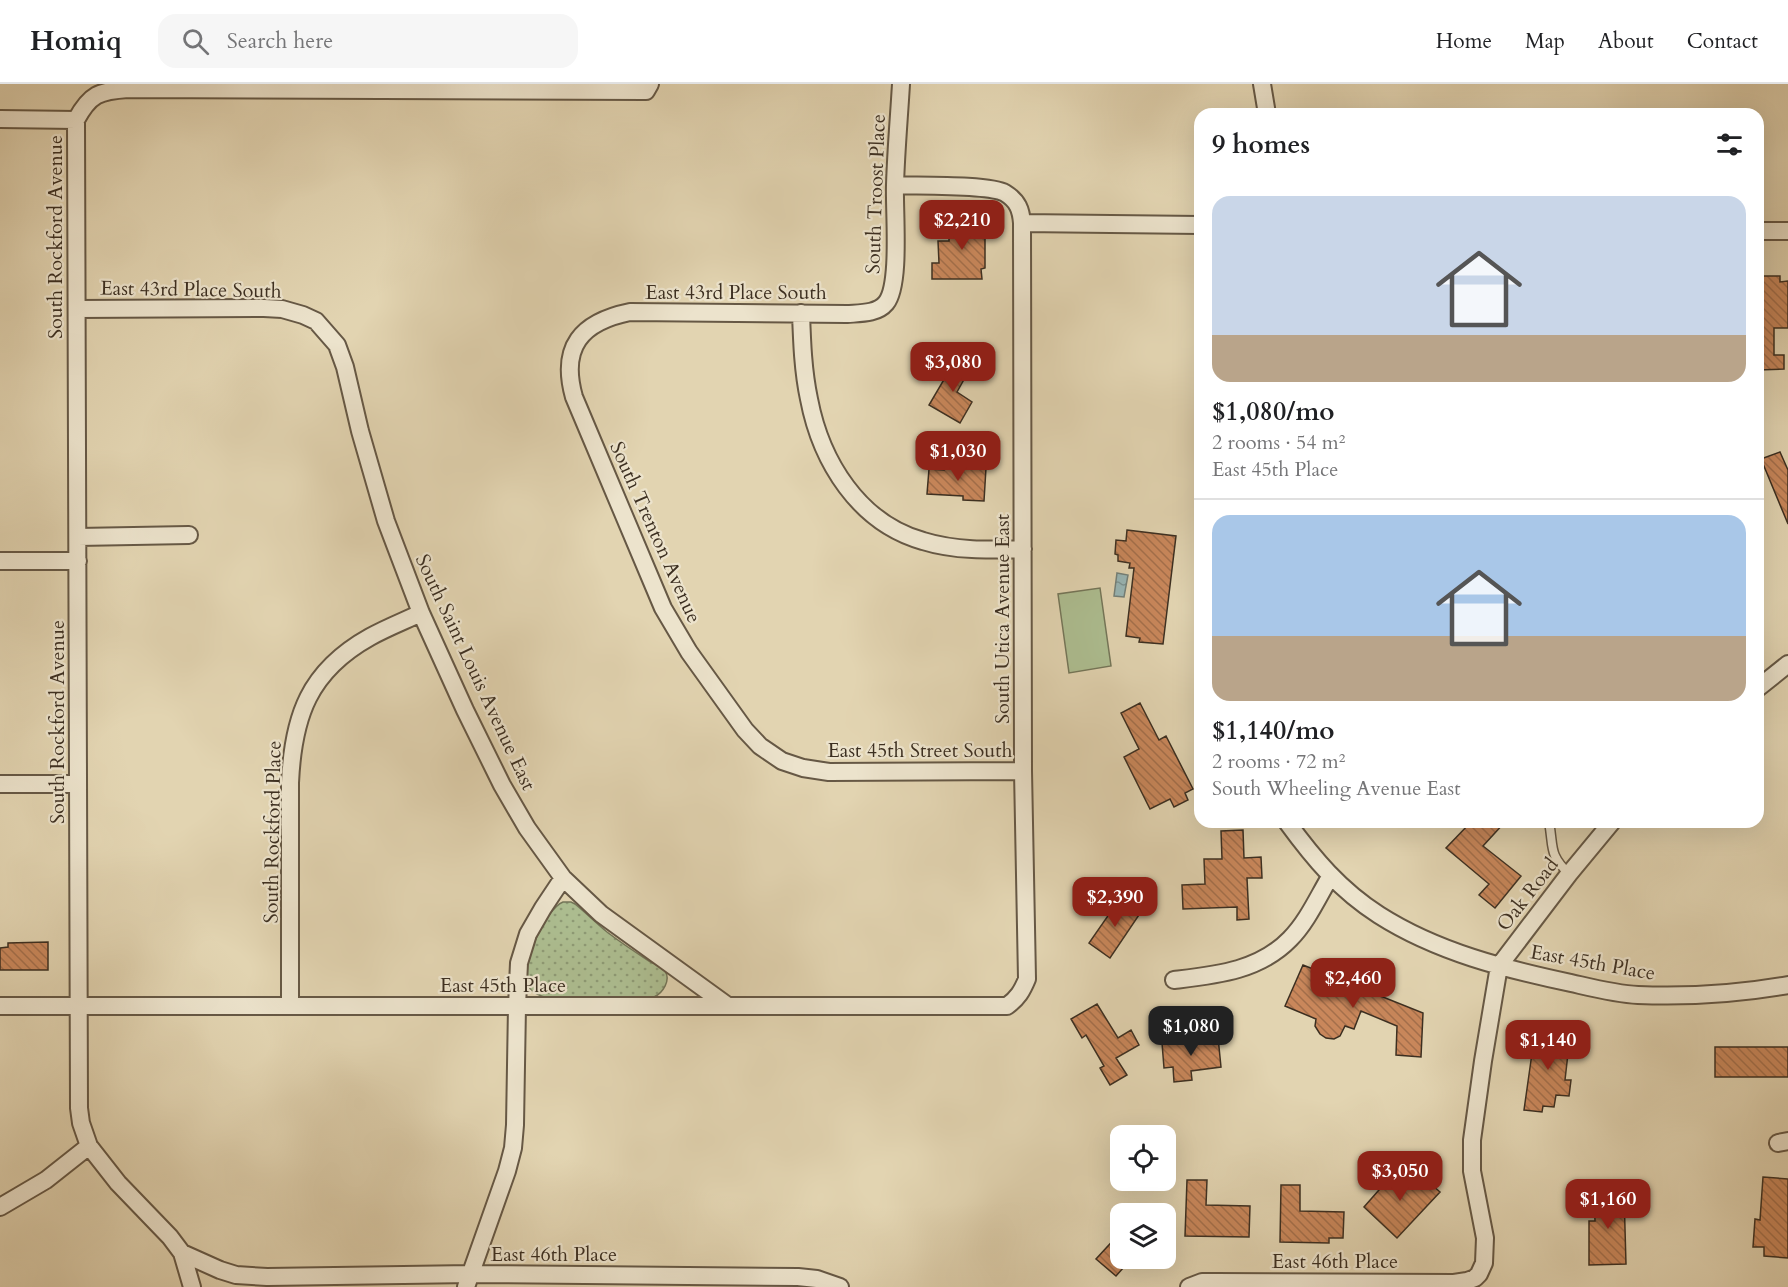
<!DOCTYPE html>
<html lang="en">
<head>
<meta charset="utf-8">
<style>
  body { margin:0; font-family:Cardo,serif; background:#f6f6f6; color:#202124; height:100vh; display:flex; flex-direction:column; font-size:22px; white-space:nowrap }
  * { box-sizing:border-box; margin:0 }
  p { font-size:20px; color:#757577 }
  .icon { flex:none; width:33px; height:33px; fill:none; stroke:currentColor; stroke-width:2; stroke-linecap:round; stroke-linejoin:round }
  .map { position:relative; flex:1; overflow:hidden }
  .details { position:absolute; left:1194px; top:24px; width:570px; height:720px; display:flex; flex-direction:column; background:#fff; border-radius:18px; box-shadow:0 6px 24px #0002 }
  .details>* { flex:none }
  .fabs { position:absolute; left:1110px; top:1041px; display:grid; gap:12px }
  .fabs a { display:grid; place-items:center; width:66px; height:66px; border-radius:12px; background:#fff; box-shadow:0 6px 24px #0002; font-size:30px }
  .price { position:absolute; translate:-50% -51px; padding:0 14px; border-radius:12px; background:#8f2418; color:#fff; font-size:20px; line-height:39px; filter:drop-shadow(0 2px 3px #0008) }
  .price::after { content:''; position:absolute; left:50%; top:36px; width:18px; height:14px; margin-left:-9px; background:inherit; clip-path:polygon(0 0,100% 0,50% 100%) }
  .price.selected { background:#222; color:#fff }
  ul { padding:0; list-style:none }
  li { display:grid; align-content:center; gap:12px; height:318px; padding:0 18px }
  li+li { border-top:2px solid #e0e0e0 }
  li span { display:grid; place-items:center; height:186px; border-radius:18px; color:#555 }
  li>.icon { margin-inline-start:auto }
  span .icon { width:108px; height:108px; fill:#fffc; stroke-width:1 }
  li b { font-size:26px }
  h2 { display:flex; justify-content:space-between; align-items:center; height:72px; padding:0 18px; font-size:26px }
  header { display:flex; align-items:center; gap:36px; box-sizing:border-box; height:84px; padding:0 30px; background:#fff; border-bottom:2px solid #e0e0e0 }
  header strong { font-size:28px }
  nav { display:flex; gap:33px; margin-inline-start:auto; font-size:21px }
  .search { width:420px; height:54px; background:#f6f6f6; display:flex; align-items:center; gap:15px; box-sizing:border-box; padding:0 21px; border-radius:18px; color:#757577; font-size:22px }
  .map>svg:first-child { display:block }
</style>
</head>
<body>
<header>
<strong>Homiq</strong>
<div class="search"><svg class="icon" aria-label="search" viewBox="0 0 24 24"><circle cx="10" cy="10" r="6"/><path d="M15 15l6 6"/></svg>Search here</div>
<nav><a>Home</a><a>Map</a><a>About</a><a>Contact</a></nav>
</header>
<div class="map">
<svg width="1788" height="1203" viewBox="0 0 1788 1203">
  <defs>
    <pattern id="grass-dots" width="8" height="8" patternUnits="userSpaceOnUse" patternTransform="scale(1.5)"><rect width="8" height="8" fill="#adbe91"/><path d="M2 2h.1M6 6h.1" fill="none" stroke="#8e9b76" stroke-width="1.8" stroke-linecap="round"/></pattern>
    <pattern id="water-ripples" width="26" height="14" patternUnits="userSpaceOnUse" patternTransform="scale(1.5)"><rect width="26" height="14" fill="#98b6b6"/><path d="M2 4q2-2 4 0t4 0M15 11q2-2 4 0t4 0" fill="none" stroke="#7d9494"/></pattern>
    <pattern id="building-back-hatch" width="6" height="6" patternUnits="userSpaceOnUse" patternTransform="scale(1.5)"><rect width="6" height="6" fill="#c9875b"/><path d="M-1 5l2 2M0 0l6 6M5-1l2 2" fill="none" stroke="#a46f4b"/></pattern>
  </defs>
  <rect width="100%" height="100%" fill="#e2d4b1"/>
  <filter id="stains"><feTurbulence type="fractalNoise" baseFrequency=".00333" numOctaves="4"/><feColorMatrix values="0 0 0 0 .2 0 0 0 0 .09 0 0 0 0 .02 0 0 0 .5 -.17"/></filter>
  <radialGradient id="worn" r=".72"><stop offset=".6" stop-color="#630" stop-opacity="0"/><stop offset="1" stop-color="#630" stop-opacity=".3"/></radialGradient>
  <!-- grass -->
  <path fill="url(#grass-dots)" stroke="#747659" stroke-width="1.5" d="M563,818H571L575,820C586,829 596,839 607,848C620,858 635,868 649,877C654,880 661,882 665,887C671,896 663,909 654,913H544C538,911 531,908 528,902C519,884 545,825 563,818Z"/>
  <!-- pitch -->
  <path fill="#adbe91" stroke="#747659" stroke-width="1.5" d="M1100,504L1111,582L1069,589L1058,510Z"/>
  <!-- water -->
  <path fill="url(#water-ripples)" stroke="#73807a" stroke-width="1.5" d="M1117,489L1128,491L1124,513L1114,512Z"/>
  <!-- building -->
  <path fill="url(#building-back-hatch)" stroke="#3c2f21" stroke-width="1.5" d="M961,131H981V151H985V184L981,185L982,195H932V179H939L938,157H949V151H953V133H961Z
    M1758,192H1780V198L1788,197V244H1774V271H1784V285L1758,286Z
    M956,275L971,283L957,308L972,318L960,339L929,321Z
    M1780,368L1788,386V440L1761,375Z
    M944,379L964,380V383L986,384L984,417L963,416V412L927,410L929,385L944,386Z
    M1127,446L1176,452L1163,560L1139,558L1140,554L1126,552L1134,484H1129L1130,479L1118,477V471L1115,470L1116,456L1126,457Z
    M1140,619L1159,656L1166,652L1193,705L1185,709L1188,716L1174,723L1170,715L1150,725L1124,673L1139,665L1121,629Z
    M1471,738H1505L1483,762L1521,792L1495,824L1479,811L1489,800L1446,764Z
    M1243,746L1244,774L1261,773L1262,794H1247L1249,835L1237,836V823L1183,825L1182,801L1205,800L1204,775H1222L1221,747Z
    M1121,813L1141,828L1110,874L1089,859Z
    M48,858V886H0V864L8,863V859Z
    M1303,881L1423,929L1421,973L1396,971L1397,942L1361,927L1354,945L1345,942L1340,952L1334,955L1326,954L1320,950L1315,942L1316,935L1285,922Z
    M1097,920L1118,954L1131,946L1139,961L1116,974L1127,991L1110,1001L1100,984L1104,982L1086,951L1082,954L1071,935Z
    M1535,948L1570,952L1565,996H1571L1569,1012L1556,1011L1554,1023L1543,1022L1542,1028L1524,1026Z
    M1218,953L1221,983L1191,987L1192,996L1174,998L1173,983L1164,984L1162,959Z
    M1715,963H1788V993H1715Z
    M1395,1085L1414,1104L1424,1094L1440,1108L1397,1154L1364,1123L1386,1098L1384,1097Z
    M1763,1093L1788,1095V1174L1764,1172V1163H1753L1755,1135L1760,1136Z
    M1187,1096H1207L1206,1121L1250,1122L1249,1153L1185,1152Z
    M1281,1101H1300V1127L1344,1128L1343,1154H1329V1159L1280,1158Z
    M1594,1109H1624L1626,1180L1589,1181V1137H1595Z
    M1120,1149V1174H1132L1116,1192L1096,1175Z"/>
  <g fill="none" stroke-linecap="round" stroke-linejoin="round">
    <!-- lane casing -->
    <g stroke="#665845" stroke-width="11">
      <path id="lane" d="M1549,738C1554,764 1548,769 1569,790"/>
    </g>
    <!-- street casing -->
    <g stroke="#665845" stroke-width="20">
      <path id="street" d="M901,0C899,34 896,67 895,101C894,127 901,201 886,219C877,230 860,229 847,230L630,228C581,238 560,263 574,313L663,524L689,568L745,646L760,662L782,677L803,684L829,688L1023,687
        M1262,0L1267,30
        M0,35L76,36
        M895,101C916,102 990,100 1005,109C1018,117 1021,126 1022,139L1200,141
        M1758,147H1788
        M77,225L264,224L282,225L303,231L316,237L337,261L345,283L360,347L386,437L421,529L465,626L502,701L527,744L563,794L601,830L728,922
        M801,229C802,258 803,287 809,315C821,378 859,439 923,457C955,467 989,466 1023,465
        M78,453L189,451
        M0,477H78
        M1758,604L1788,580
        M0,700H78
        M1287,738C1314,775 1340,806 1379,831C1437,868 1505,885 1571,899C1593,904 1616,910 1638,911C1689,913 1738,910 1788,901
        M1174,896C1216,891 1259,887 1290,855C1307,838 1318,813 1330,793
        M0,922H1007C1018,914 1022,907 1027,895L1023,687L1022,139
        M290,922V699C293,632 309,587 370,553C386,544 404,537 421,529
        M1778,1059L1788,1057
        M0,1123L46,1096L89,1062
        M182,1169L220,1186L236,1191L267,1193L471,1190L798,1193L817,1195L840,1203
        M192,1203L182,1169L170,1153L118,1099L89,1062L81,1039L79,1024L76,36C90,10 99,7 128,5L646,7L650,0
        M466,1203L507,1087L513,1064L515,1041L517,922L519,879L528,850L543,824L563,794
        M1189,1203L1202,1198H1215L1454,1199L1467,1197L1475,1194L1479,1190L1484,1179L1485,1154L1472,1087V1056L1483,977L1499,882L1569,790L1612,738"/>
    </g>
    <!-- lane -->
    <use href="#lane" stroke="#ece3cc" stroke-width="8"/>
    <!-- street -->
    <use href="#street" stroke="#ece3cc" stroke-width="16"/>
  </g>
  <g text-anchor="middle" stroke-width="4.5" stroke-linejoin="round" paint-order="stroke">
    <!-- street labels -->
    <g font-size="20" fill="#3c2f21" stroke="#ece3cc">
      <text transform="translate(875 110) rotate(-88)" y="7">South Troost Place</text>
      <text transform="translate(55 153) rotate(-90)" y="7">South Rockford Avenue</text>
      <text transform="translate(191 205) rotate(1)" y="7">East 43rd Place South</text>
      <text x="736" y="215">East 43rd Place South</text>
      <text transform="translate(656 448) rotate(66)" y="7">South Trenton Avenue</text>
      <text transform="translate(1002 535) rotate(-90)" y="7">South Utica Avenue East</text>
      <text transform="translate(476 588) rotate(65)" y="7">South Saint Louis Avenue East</text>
      <text transform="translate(57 638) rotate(-90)" y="7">South Rockford Avenue</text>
      <text x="920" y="673">East 45th Street South</text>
      <text transform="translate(272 748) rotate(-89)" y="7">South Rockford Place</text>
      <text transform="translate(1527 810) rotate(-52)" y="7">Oak Road</text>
      <text transform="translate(1593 878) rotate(10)" y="7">East 45th Place</text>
      <text x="503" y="908">East 45th Place</text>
      <text x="554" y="1177">East 46th Place</text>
      <text x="1335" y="1184">East 46th Place</text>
    </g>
  </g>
  <rect width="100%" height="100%" filter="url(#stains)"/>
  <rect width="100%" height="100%" fill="url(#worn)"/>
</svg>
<div class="fabs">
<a><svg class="icon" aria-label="locate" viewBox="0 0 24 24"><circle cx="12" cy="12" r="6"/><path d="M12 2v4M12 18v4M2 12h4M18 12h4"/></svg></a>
<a><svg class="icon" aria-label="layers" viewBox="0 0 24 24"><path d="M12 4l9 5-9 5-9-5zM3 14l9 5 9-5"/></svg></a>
</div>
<b class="price" style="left:962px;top:167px">$2,210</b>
<b class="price" style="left:953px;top:309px">$3,080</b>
<b class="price" style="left:958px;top:398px">$1,030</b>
<b class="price" style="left:1115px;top:844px">$2,390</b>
<b class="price" style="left:1353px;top:925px">$2,460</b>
<b class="price selected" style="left:1191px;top:973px">$1,080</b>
<b class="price" style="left:1548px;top:987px">$1,140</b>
<b class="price" style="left:1400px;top:1118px">$3,050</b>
<b class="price" style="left:1608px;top:1146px">$1,160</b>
<section class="details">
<h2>9 homes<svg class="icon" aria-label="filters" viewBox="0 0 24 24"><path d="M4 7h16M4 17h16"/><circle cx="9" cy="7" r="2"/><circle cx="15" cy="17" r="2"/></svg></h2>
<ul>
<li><span style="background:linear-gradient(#c9d6e8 75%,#b9a48a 0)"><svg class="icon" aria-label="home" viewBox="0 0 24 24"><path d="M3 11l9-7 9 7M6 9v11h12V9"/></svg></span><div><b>$1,080/mo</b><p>2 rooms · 54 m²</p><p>East 45th Place</p></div></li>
<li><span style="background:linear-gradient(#a9c7e8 65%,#b9a48a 0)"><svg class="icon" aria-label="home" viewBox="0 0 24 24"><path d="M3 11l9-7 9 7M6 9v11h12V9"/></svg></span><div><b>$1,140/mo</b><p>2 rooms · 72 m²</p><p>South Wheeling Avenue East</p></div></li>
</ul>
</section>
</div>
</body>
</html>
